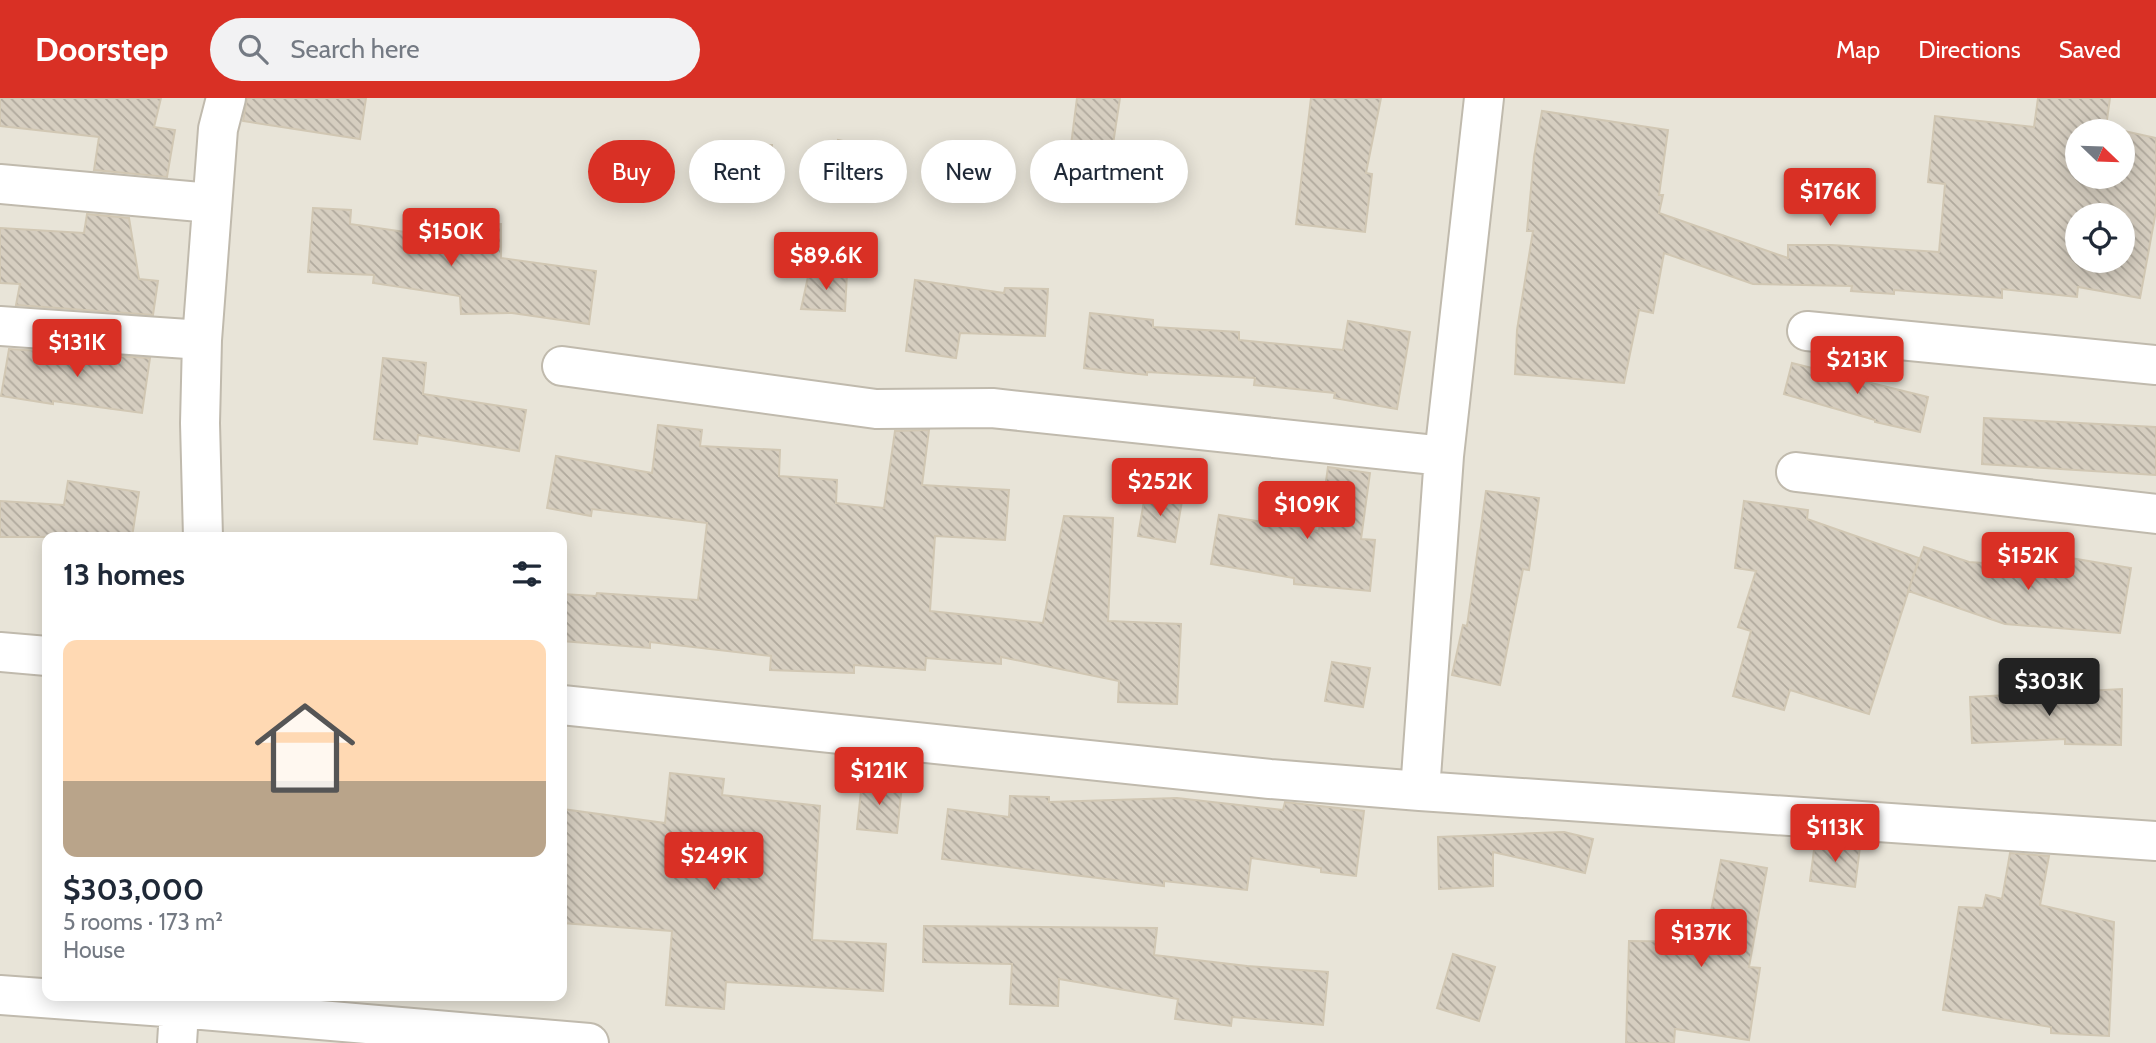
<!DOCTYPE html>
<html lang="en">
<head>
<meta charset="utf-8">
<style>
  body { margin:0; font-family:Cabin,sans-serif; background:#f2f2f3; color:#1f2937; height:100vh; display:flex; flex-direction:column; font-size:26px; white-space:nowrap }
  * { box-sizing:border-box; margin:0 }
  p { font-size:23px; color:#747a83 }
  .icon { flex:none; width:38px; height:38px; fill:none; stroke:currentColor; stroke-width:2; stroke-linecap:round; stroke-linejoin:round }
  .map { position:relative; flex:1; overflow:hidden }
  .side { position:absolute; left:42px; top:434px; width:525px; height:469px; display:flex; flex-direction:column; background:#fff; border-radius:14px; box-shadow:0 4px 18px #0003 }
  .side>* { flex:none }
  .top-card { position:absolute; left:588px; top:42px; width:665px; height:63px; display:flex; gap:14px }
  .needle { width:46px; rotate:113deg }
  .controls { position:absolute; left:2065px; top:21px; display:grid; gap:14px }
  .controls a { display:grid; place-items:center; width:70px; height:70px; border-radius:50%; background:#fff; box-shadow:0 4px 18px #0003; font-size:35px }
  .price { position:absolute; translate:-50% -60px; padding:0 16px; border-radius:7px; background:#d93025; color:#fff; font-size:23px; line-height:46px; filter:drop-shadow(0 2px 4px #0008) }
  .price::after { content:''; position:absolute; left:50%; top:42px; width:21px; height:16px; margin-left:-10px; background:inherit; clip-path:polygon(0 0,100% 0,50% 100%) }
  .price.current { background:#222; color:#fff }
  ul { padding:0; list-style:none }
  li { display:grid; align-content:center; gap:14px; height:371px; padding:0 21px }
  li span { display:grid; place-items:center; height:217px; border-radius:14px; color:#555 }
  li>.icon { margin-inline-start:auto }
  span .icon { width:126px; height:126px; fill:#fffc; stroke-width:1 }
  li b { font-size:30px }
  h2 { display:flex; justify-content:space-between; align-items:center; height:84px; padding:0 21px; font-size:30px }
  .tag { padding:0 24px; border-radius:32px; background:#fff; box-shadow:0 4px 18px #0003; font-size:24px; line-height:63px }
  .tag.current { background:#d93025; color:#fff }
  header { display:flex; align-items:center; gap:42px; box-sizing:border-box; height:98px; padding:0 35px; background:#d93025; color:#fff }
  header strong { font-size:33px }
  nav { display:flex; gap:38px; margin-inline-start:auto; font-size:24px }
  .search { width:490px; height:63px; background:#f2f2f3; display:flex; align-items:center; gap:18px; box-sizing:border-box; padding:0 24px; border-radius:38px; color:#747a83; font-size:26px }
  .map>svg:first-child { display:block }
</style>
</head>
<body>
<header>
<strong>Doorstep</strong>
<div class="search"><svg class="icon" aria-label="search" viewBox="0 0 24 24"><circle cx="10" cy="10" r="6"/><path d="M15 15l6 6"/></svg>Search here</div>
<nav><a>Map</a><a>Directions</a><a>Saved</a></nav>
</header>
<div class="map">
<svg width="2156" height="945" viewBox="0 0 2156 945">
  <defs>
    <pattern id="building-back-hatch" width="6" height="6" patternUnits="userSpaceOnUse" patternTransform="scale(1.75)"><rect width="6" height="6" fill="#d6cec0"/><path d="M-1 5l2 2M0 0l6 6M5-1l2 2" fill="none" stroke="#b0a99d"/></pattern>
  </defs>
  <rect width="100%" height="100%" fill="#f5f2ea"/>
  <!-- residential -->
  <path fill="#e8e4d8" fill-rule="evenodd" d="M0,0H2156V945H0ZM2077,33H2123V79H2077ZM2077,117H2123V163H2077ZM47,439H562V898H47Z"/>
  <!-- building -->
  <path fill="url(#building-back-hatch)" stroke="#d1c7b3" stroke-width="2" fill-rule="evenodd" d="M0,0H161L154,29L175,32L167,79L94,72L99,39L0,28Z
    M247,0H366L360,41L243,23Z
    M1077,0H1120L1105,99L1065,94Z
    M1311,0H1381L1366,75L1372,76L1365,134L1296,126Z
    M2038,0H2110L2106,29L2156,40V113L2140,200L2078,189L2077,199L2002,191V200L1894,192V196L1851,193L1852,188L1753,186L1664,155L1653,215L1639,212L1624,285L1515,276L1517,232L1533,133H1527L1534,59L1542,13L1668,32L1659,97H1663L1659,115L1788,160V147H1832L1939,154L1945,86L1928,84L1935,18L2034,29ZM2077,33H2123V79H2077ZM2077,117H2123V163H2077Z
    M838,42L873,49L862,102L826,95Z
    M772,47L773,83L720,84V48Z
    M313,110L351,112L350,126L460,142V127L501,126V160L596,173L589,226L512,215L461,216L460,198L373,185L374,177L308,174Z
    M87,116L129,120L139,181L158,183L153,217L16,207L20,186L0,185V130L84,135Z
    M809,174L847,175L845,213L801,211Z
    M915,182L1004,195L1005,190L1048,191L1045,238L960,235L956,260L906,253Z
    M1090,215L1153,222V229L1239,234V242L1343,252L1348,223L1410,234L1397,311L1334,300L1335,295L1254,287L1255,280L1147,274V277L1084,270Z
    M9,251L150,260L142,315L53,303V306L1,298Z
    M383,260L426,265L423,296L526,312L519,353L418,337L417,346L374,341Z
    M1792,265L1816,271L1817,265L1868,280L1867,284L1928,299L1920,334L1875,324V322L1784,296Z
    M1984,320L2156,329V377L1982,366Z
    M658,327L702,332L700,348L780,352L779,378L837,382L836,405L884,410L895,333L929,332L922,387L1009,392L1005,442L935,438L930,513L1043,525L1064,418L1113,420L1108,523L1181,526L1177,606L1118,604L1119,583L1001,559V566L926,560L925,572L854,567V575L770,572L771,558L650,544V550L562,543V496L596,498L597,495L698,502L707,425L592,411L591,418L547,410L556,358L652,375Z
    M1328,369L1370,375L1361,441L1375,442L1370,493L1294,486V480L1211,466L1219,417L1319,433Z
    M68,383L139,394L132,439H0V403L64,407Z
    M1486,393L1539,400L1529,472L1523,471L1500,587L1452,577L1463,527L1467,528Z
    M1145,397L1182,403L1175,444L1138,438Z
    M1744,403L1808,412L1807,421L1919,460L1869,616L1790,592L1784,612L1733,598L1751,533L1738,529L1756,473L1735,470Z
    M1924,449L1969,464L2068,471L2070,460L2131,470L2120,535L2005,526L1908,493Z
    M1332,564L1370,570L1363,609L1325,603Z
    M2122,591L2121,647L2065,646V641L1972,645L1970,599Z
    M670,675L724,681L722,697L820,708L812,842L886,846L883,893L726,884L724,911L666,907L672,833L562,825V711L665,725Z
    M862,683L902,687L897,735L857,731Z
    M1010,698L1049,699V704L1177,700L1283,712L1285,704L1364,713L1356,778L1321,774V770L1251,760L1247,792L1164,783V788L942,761L948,711L1009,719Z
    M1564,734L1593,741L1585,775L1493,754V788L1439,791L1438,739Z
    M1815,744L1860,749L1855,789L1810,783Z
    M2010,755L2049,758L2040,807L2114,824L2109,938L2051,935V929L1943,912L1959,809L1983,810L1986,797L2002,801Z
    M1721,762L1767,770L1749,869L1760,870L1749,942L1675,931L1674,945H1626L1629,843L1705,844Z
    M924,828L1157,830L1154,857L1247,868L1328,874L1323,927L1232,919L1231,928L1175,921L1178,901L1059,881L1058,908L1010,906L1012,866L923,864Z
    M1453,856L1495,869L1479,923L1437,910Z"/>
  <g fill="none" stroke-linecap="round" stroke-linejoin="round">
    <!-- minor casing -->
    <g stroke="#c0baad" stroke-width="42">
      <path id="minor" d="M0,86L211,105
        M0,228L202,242
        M1807,233L2156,267
        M562,268L876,311L992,310L1444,358
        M1796,374L2156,416
        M203,439L200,325L202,242L218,31L226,0
        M0,554L47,558
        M562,607L1270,681L1420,693L2156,743
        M1420,693L1444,358L1484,0
        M0,897L179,910L589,945
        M177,945L180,898"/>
    </g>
    <!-- minor -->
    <use href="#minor" stroke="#fff" stroke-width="38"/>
  </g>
</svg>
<div class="controls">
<a><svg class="needle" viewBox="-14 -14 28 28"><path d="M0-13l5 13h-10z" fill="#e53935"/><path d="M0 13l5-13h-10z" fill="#747a83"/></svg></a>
<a><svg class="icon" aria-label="locate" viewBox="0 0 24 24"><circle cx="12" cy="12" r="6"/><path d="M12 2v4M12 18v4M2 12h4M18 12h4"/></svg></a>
</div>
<b class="price" style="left:1830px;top:130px">$176K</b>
<b class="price" style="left:451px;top:170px">$150K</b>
<b class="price" style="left:826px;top:194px">$89.6K</b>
<b class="price" style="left:77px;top:281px">$131K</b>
<b class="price" style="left:1857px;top:298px">$213K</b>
<b class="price" style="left:1160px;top:420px">$252K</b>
<b class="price" style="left:1307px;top:443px">$109K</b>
<b class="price" style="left:2028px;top:494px">$152K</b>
<b class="price current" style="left:2049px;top:620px">$303K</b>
<b class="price" style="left:879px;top:709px">$121K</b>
<b class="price" style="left:1835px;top:766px">$113K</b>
<b class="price" style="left:714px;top:794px">$249K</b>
<b class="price" style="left:1701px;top:871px">$137K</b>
<div class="top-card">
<a class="tag current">Buy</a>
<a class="tag">Rent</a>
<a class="tag">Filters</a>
<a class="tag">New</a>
<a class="tag">Apartment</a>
</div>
<section class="side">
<h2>13 homes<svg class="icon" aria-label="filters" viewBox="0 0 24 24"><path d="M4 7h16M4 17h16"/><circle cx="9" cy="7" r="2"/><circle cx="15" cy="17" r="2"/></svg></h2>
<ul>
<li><span style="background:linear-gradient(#ffd9b3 65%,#b9a48a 0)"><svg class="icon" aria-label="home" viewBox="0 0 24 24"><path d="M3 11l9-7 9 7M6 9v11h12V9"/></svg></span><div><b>$303,000</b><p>5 rooms · 173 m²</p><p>House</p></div></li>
</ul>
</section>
</div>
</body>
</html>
